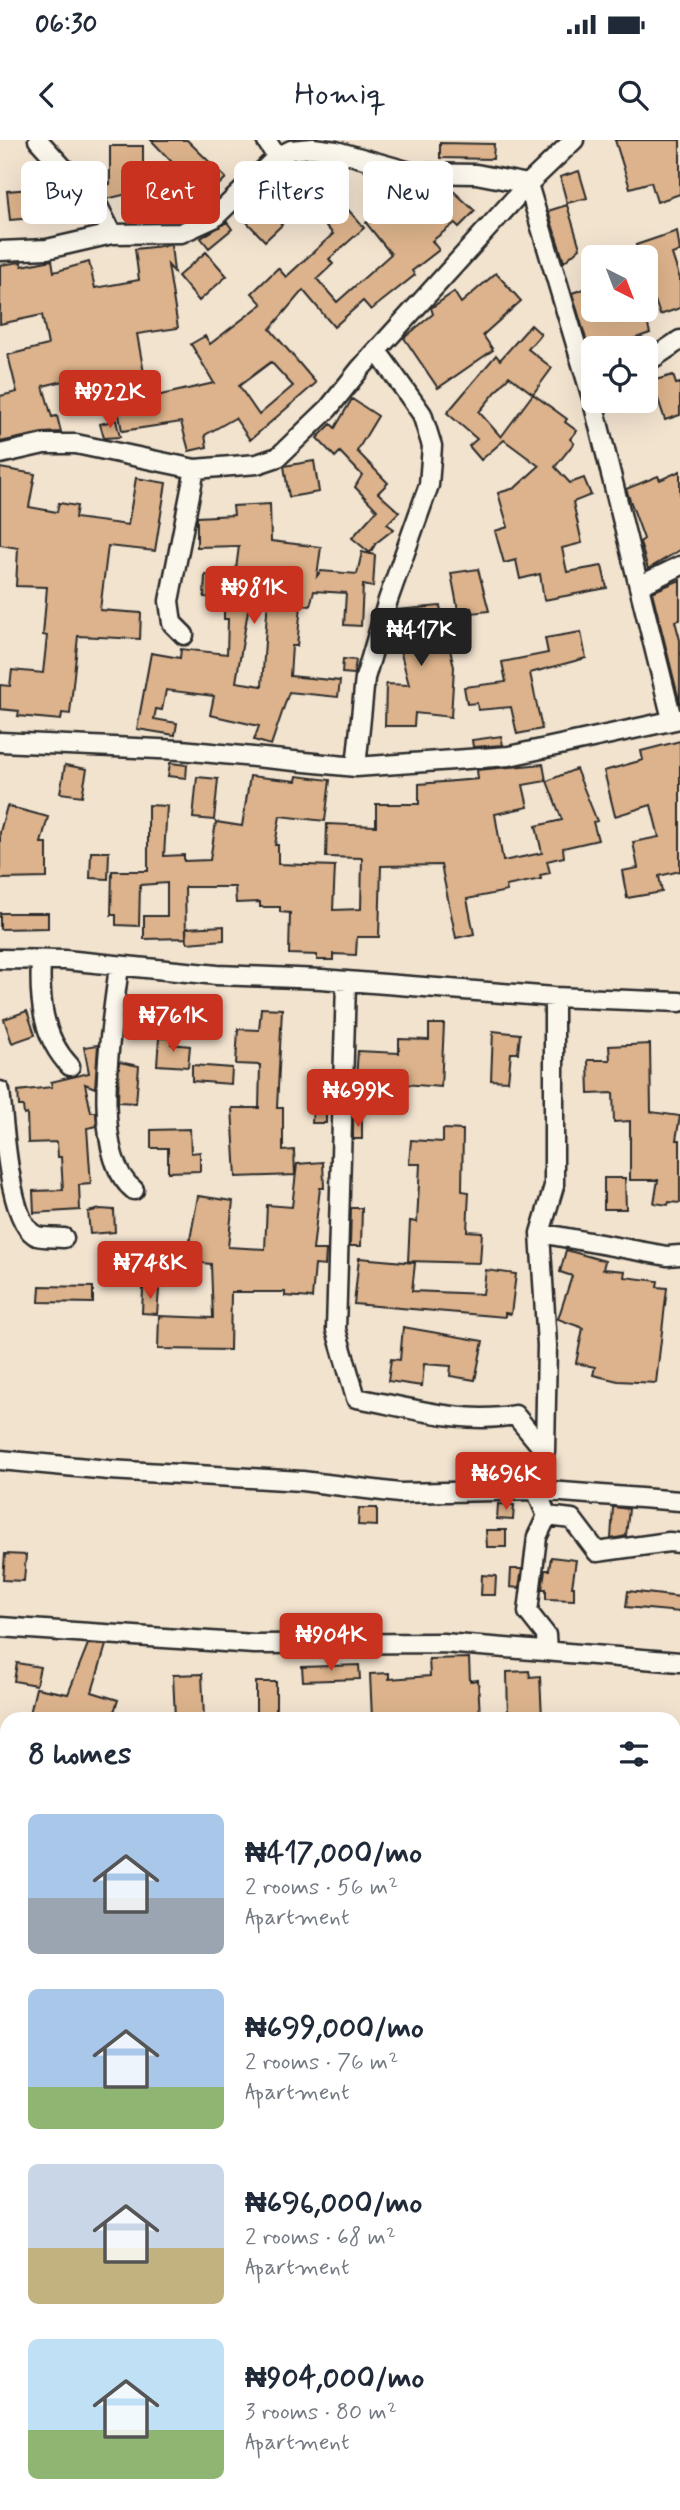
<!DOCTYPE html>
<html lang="en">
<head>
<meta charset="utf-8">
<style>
  body { margin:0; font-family:Mynerve,sans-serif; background:#f6f6f7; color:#1f2937; height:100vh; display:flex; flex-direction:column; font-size:26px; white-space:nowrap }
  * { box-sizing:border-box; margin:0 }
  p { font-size:23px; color:#747a83 }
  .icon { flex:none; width:38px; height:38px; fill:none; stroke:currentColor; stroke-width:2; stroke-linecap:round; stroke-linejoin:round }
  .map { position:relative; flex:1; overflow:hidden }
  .panel { position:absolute; left:0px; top:1572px; width:681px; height:800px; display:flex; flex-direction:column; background:#fff; border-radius:21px 21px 0 0; box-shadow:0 7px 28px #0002 }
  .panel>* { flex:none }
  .top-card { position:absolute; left:21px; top:21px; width:639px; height:63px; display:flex; gap:14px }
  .needle { width:46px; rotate:138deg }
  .tools { position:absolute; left:581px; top:105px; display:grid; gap:14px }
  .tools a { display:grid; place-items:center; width:77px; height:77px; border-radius:10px; background:#fff; box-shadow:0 7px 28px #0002; font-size:35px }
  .price { position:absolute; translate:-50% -60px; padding:0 16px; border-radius:7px; background:#c8321e; color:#fff; font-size:23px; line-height:46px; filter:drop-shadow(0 2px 4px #0008) }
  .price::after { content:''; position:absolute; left:50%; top:42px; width:21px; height:16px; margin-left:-10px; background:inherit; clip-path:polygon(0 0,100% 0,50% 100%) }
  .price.current { background:#222; color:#fff }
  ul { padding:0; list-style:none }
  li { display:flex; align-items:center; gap:21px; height:175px; padding:0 28px }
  li span { display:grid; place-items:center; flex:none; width:196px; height:140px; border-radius:10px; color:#555 }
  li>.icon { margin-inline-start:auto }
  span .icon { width:84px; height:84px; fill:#fffc; stroke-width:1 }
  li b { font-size:30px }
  h2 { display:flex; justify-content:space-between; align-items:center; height:84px; padding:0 28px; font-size:30px }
  .chip { padding:0 24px; border-radius:10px; background:#fff; box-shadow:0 7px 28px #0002; font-size:24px; line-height:63px }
  .chip.current { background:#c8321e; color:#fff }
  .status { display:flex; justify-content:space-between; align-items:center; height:49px; padding:0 35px; background:#fff; direction:ltr }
  .status svg { height:19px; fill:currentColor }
  header { display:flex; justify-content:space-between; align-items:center; height:91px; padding:0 28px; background:#fff; font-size:32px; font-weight:600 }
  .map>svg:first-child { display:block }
</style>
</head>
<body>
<div class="status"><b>06:30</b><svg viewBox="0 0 49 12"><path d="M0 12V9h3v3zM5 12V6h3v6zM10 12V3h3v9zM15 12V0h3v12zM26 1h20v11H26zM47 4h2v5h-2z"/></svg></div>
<header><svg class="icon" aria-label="back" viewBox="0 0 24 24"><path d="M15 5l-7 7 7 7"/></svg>Homiq<svg class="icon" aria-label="search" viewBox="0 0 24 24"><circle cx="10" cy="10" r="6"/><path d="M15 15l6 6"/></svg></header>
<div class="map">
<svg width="680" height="2370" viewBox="0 0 680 2370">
  <rect width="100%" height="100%" fill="#f2e3cf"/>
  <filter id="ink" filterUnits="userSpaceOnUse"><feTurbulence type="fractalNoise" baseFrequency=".0143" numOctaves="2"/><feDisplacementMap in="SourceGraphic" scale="14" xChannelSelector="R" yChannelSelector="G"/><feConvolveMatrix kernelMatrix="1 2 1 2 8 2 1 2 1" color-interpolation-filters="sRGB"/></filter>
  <g filter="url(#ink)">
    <!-- building -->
    <path fill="#dcb38c" stroke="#2b2b2b" stroke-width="2" fill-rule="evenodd" d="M151,0H187L226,38L206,57L193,44L192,74L143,75V82H133L131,53L107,59L97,48L110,44V6H143V55L156,41L187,38Z
      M615,0H680V54L657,62L651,42L630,48Z
      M440,3L494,4L493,19L440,18Z
      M313,29L364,88L329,119L333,124L317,139L337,162L391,114L366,83L395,59L410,77L428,62L430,65L449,47L475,71L459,87L455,83L432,101L439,110L412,131L415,135L371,170L363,161L334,187L303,150L270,189L316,243L250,300L235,278L205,295L207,307L189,311L181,282L122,291L113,243L87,249L80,237L43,246L52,277L57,276L61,292L42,293L0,302V256L17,252L8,215L48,205L42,175L0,184V125L21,122L22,126L52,120L54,132L89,122L95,148L139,140L135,109L171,105L174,132L168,125L178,188L137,194L146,244H149L152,257L214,243L191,204L205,196L210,204L262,164L252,153L278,128L286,137L333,94L292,47ZM271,222L293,246L259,275L239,246Z
      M579,31L587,58L567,63L560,37Z
      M379,35L386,37L392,45L380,52L372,39Z
      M43,48L45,77L10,80L7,51Z
      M256,57L282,85L265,101L239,74Z
      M567,65L580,108L564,122L548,71Z
      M227,82L232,89L209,108L201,98Z
      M677,91L680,111L672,114L680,139V168L660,175L646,134V117H640L636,105Z
      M206,112L227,136L199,161L178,136Z
      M496,133L521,161L483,195L493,210L438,248L404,198L433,174L431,168L454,152L461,163Z
      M593,146V170H603L605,175L622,170H644L650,193L615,205L616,208H593V222L572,153Z
      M531,185L541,194L528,209L552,228L533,254L567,279L565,282L577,291L570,299L574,303L555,327L570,343L584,338L591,355L573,362L582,403L562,408L567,432L602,426L607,448L544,460L540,434L520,439L516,420L504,423L495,391L508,387L498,353L515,348L539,326L504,300L481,320L469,306L477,299L447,273L496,215L500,220ZM509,236L533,254L501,297L479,272Z
      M673,235L676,244L680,243V275L665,280L652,241Z
      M352,259L378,276L357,311L388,343L378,353L399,372L387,384L394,389L376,403L370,413L352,398L377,370L355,347L362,335L340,312L335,317L317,298L331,284L335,288Z
      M116,280L120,297L104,298L100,284Z
      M314,321L319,352L289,357L284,326Z
      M0,328L35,334L29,367L57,372L59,363L77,366L75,378L128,385L136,338L166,343L155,411L108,406L100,470L141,473L140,499L78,496L70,574L62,573L61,580L18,576L19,571L0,569V545L10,546L12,530L43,533L47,496L43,495L47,447L16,446L18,408L0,405Z
      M680,331V410L648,429L640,402L644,399L626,349L658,336L660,340Z
      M270,364L271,401L321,407L317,436L321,431L357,434L362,412L375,415L373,447L363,445L361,486L344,485L346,453L314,451L310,466L301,465L297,506H292L290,536L340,541L338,557L289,552L271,605L254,600L259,586L210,575L214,556L166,550L162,570L156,569L154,579L177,583L175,595L137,589L151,513L180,518L181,509L227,514L228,479H224V458L204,457L205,435L235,437L239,406L197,407V377L234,375L233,366ZM253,441L269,442L262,546L236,542Z
      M478,429L489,471L472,473L471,468L458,470L451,433Z
      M680,440V480L675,481L680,500V564L652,452Z
      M440,466L454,527L451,577L415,573L414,586H385L386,544L409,545L395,490L397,470Z
      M581,492L586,518L530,533L542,589L517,594L511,567L478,570L477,563L467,564L464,547L506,542L502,522L548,513L545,498Z
      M343,519L356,520L354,534L342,533Z
      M501,596L503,605L473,607L472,600Z
      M680,601V731L659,736L662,752L627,758L622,731L638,728L633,702L659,697L651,665L615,676L604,631L643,620L641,611Z
      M170,623L187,625L186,638L168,636Z
      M543,624L546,641L523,645L528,667L495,674L503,721L542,713L536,686L562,680L547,641L576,629L597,681L593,682L598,700L563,708L564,717L547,721L550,733L540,735L541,739L506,746L507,751L467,759L474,794L456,798L441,725L381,726L379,797H357L356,815L333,814V820H317V815L289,814L290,773L280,772V767H260V762L236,763L235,747H185L186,798L144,799V776H167V743L140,745L139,786L116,785V775H111L112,731H148V665L167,666L164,716L184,715V721L210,720L216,682L242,686L250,636L296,641L297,636L330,640L325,681L280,676L275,705H278V724L335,726L333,770L361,769L362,718L326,717L327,684L376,686V664H419V644L478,639L477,630Z
      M65,625L87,629L82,656L60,653Z
      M197,637L218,639L214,680L193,678Z
      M7,666L48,677L41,703H47V738L0,739V692Z
      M91,712H109L108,739L90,738Z
      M0,773H48V788L0,789Z
      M224,786V800L187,803L186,788Z
      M126,858L143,861L139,884L126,882Z
      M261,868L282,869L277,968H283V1011L294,1010L295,1035L236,1037L232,968H259L260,925L236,924L238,889L259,890Z
      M27,871L35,895L12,903L4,879Z
      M429,884H444L441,947L391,943L390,968L354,966L358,911L399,913V899L429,900Z
      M493,891L520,894L518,913H511L508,941L491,940Z
      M159,898H171V904L190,906L188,927L157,925Z
      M650,904L651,972L680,976L676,1000H680V1063L669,1062L668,1065L654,1063L658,1040H630V981L614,982L613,953L589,954L588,920H610L609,906Z
      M98,905L95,948L85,944L91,972H96L97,986L87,988L91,1044L79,1045L80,1070L34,1073L33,1051L63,1050L61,1017H58L57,1002L28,1003L27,974L24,975L23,966H19L18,951L52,947L51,942L89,933L84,907Z
      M119,922L139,926L136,963L118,962Z
      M192,925L232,928L231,944L192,941Z
      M313,969H326V983H312Z
      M353,979H362V999H353Z
      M190,989L191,1013L200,1012V1031L168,1032V1008H151V990Z
      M443,989L463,990L462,1051L469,1052L467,1091L482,1092L480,1123L408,1121L410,1081L417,1082L420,1024H409L411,1000L443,1002Z
      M323,1022L324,1048H320L313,1110H326L325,1126L315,1125L312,1158L285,1156V1152H231L230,1210L158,1209L159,1176L213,1178L211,1124L193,1122V1116H187L198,1056L233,1061L228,1107L265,1109L267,1065L292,1067L297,1024Z
      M604,1038H625L626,1069H604Z
      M351,1068H362L361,1106H350Z
      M100,1069L114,1070L115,1092L90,1094L88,1072Z
      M566,1110L605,1121L603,1129L625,1131L624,1137L658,1141L657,1147L667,1148L656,1243L618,1241L593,1235L595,1227L576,1223L583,1188L558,1179L572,1136L560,1132Z
      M359,1118L415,1123L412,1151L483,1154L486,1130L516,1134L511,1174L505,1173V1177L354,1164Z
      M40,1146L93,1147V1163L39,1162Z
      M143,1149L159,1150L157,1174L142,1173Z
      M403,1187L483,1201L475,1240L450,1236L451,1226L424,1224L422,1246L388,1241L391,1219L400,1220Z
      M498,1364L514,1365L513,1380L497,1379Z
      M613,1367L629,1369L626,1396L611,1399Z
      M359,1368H377V1386L358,1385Z
      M486,1390H506V1407H487Z
      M5,1414L26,1415L24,1441L3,1440Z
      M551,1417L576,1420L572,1447H574V1460L546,1459V1449H542L545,1430H549Z
      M511,1429H522L519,1448L510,1447Z
      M482,1435L496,1436L495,1455H481Z
      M628,1451L680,1457V1472L626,1467Z
      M88,1504L106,1505L92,1552L118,1560L112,1578H67L53,1574L52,1578H29L36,1548L68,1554Z
      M469,1518L470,1541L478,1540L480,1577L372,1578L370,1534L389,1533V1539L430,1536L429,1519Z
      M17,1523L40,1527L36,1545L14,1541Z
      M359,1525L360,1539L303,1541L302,1527Z
      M529,1531L530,1537L540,1536L542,1578H508L507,1532Z
      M202,1534L204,1578H175L173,1535Z
      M256,1542H276V1574H256Z"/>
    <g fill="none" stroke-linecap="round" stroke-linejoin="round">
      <!-- minor casing -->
      <g stroke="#2b2b2b" stroke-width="23">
        <path id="minor" d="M38,0L98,66L112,94
          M266,0L277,17
          M528,44L592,258L672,579
          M0,111L47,109L112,94L181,93L214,78L277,17L291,10L313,8L336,11L414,33L476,34L528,44
          M646,223L680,200
          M0,314L44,304H76L195,329L257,324L278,317L328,269L360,229L528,44L574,0
          M641,445L680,426
          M184,495L172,483L169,461L195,329
          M0,602L181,610L356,627L509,616L680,579
          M356,627L365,538L388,460L429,345L432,306L422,274L377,211
          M0,819L65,820L217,835L321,839L554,857L680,862
          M41,820C39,859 42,897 70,926
          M119,826C113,880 87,1014 134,1050
          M346,843L336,1190L356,1258C408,1267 463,1285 515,1275L545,1311
          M0,951C4,980 8,1085 37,1096C44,1098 56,1097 64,1098
          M540,1093L667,1116L680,1115
          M0,1320L109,1330L302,1341L399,1353L536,1350L680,1361
          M547,1376L572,1379L597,1412L669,1402L680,1403
          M0,1487L254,1504L443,1503L680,1522
          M547,1511L546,1495L528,1472L537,1397L547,1376L536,1350L545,1311L547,1205L540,1093L554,1046V857
          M0,1659L7,1664
          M674,1731H680
          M0,1779L7,1767
          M0,1907L7,1911
          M674,1932H680
          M674,2148H680
          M0,2177L7,2181
          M302,2364L311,2370
          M659,2364L670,2370"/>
      </g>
      <!-- minor -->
      <use href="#minor" stroke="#fbf7ec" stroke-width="18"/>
    </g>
  </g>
</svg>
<div class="tools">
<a><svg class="needle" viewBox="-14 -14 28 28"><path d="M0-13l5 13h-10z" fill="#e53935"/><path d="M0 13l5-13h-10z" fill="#747a83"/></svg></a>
<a><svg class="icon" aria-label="locate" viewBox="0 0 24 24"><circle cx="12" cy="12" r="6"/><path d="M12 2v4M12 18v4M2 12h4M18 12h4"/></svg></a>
</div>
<b class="price" style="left:110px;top:290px">₦922K</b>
<b class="price" style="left:254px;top:486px">₦981K</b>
<b class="price current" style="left:421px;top:528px">₦417K</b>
<b class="price" style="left:173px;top:914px">₦761K</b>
<b class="price" style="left:358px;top:989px">₦699K</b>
<b class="price" style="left:150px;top:1161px">₦748K</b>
<b class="price" style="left:506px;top:1372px">₦696K</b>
<b class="price" style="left:331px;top:1533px">₦904K</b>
<div class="top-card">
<a class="chip">Buy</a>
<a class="chip current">Rent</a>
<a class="chip">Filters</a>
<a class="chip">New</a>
</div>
<section class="panel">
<h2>8 homes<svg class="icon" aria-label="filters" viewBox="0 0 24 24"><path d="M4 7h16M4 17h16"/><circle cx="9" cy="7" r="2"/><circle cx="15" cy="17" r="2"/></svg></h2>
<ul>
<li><span style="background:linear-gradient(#a9c7e8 60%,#9aa5b1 0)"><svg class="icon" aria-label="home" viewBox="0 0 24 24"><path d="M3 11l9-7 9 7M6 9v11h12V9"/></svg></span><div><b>₦417,000/mo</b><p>2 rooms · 56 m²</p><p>Apartment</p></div></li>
<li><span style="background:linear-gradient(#a9c7e8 70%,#8fb573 0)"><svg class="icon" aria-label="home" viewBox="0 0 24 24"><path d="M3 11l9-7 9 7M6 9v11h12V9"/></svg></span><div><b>₦699,000/mo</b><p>2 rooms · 76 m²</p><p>Apartment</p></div></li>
<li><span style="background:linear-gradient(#c9d6e8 60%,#c2b280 0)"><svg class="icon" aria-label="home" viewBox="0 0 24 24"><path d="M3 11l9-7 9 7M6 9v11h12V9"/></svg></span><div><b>₦696,000/mo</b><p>2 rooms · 68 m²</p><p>Apartment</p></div></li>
<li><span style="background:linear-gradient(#bfe0f5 65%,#8fb573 0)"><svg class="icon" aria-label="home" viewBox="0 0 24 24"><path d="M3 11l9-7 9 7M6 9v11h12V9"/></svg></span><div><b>₦904,000/mo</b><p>3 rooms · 80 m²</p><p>Apartment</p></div></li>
</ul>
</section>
</div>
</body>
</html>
